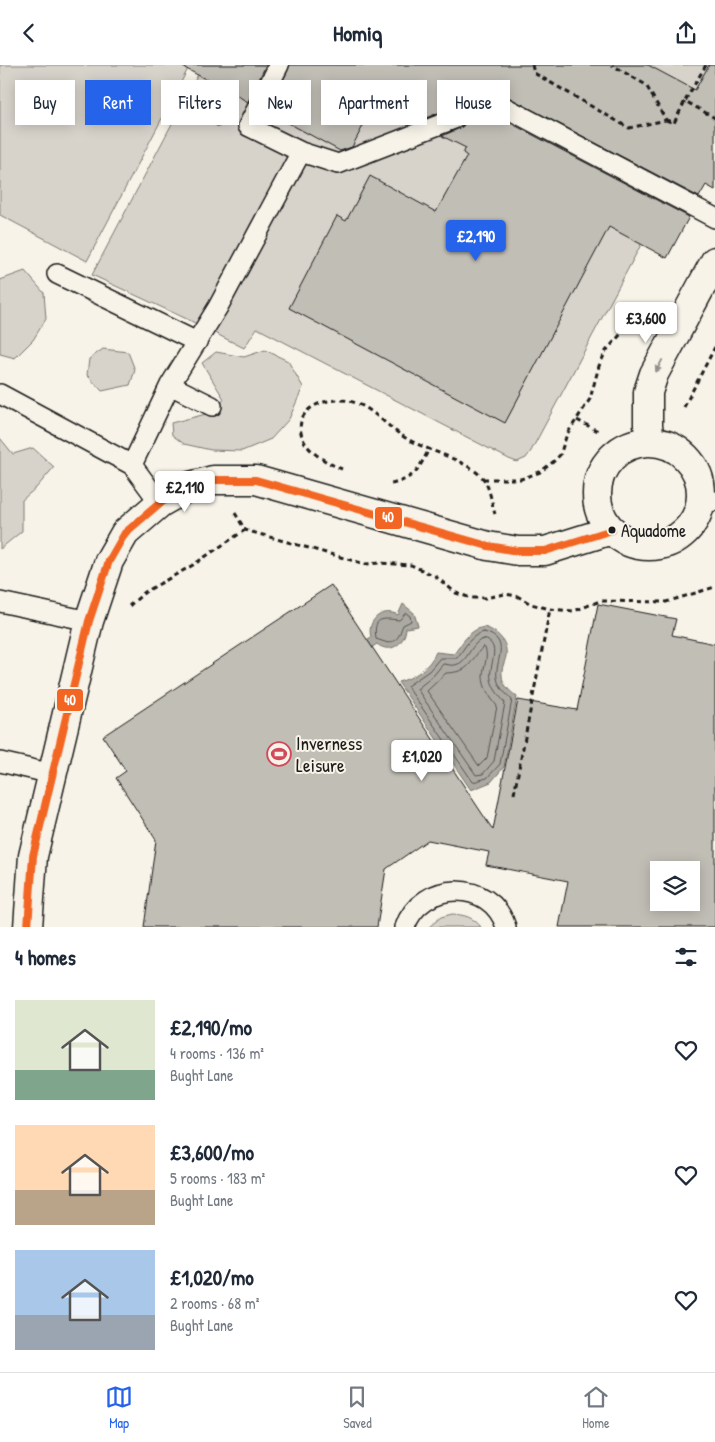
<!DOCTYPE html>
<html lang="en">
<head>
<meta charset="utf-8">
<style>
  body { margin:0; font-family:"Patrick Hand",sans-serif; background:#f2f2f3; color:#1f2937; height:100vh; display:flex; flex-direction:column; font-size:19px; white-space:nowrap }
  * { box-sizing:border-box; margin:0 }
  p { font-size:16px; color:#747a83 }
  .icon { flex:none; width:28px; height:28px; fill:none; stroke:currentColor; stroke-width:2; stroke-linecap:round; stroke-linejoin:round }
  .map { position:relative; height:862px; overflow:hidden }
  .drawer { display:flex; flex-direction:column; background:#fff; flex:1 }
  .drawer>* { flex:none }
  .top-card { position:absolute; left:15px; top:15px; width:685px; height:45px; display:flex; gap:10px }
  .buttons { position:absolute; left:650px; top:796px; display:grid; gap:10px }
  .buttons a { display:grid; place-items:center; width:50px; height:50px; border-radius:0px; background:#fff; box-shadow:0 2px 12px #0003; font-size:25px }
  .price { position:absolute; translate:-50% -42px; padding:0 11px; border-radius:5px; background:#fff; color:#222; font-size:16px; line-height:32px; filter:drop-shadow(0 1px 2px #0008) }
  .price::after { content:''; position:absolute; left:50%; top:30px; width:15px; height:11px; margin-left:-8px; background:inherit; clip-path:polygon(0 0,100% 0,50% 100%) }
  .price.active { background:#2563eb; color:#fff }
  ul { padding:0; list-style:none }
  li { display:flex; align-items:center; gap:15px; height:125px; padding:0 15px }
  li span { display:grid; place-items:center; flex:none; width:140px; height:100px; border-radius:0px; color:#555 }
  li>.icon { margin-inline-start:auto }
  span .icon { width:60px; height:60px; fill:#fffc; stroke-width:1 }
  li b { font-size:21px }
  h2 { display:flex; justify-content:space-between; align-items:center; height:60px; padding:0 15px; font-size:21px }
  .tag { padding:0 18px; border-radius:0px; background:#fff; box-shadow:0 2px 12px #0003; font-size:18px; line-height:45px }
  .tag.active { background:#2563eb; color:#fff }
  header { display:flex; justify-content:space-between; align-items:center; height:65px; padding:0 15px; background:#fff; font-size:22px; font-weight:700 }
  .tabs { display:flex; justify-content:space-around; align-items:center; height:70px; border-top:1px solid #e0e1e3; background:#fff; font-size:14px; color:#747a83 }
  .tabs a { display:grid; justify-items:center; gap:2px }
  .tabs .active { color:#2563eb }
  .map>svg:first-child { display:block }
</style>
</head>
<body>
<header><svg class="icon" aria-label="back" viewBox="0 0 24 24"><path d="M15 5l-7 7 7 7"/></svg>Homiq<svg class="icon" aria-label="share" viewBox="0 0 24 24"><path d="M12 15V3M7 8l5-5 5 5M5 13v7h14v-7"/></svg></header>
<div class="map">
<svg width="715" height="862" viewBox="0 0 715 862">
  <rect width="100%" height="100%" fill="#f7f3e8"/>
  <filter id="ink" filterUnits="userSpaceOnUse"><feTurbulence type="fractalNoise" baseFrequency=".02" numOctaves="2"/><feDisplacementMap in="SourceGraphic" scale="10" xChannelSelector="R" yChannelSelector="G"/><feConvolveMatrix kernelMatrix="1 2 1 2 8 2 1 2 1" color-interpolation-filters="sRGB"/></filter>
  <g filter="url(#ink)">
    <!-- green -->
    <path fill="#d7d3cb" stroke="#7a7874" d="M0,0H190L87,196L0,150Z
      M203,0H715L675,114L668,129L531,386L526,393L517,397L509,394L257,263L244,283L189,255L92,210Z
      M25,206L44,228L46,254L33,275L15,293L0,289V215Z
      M103,284L128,287L135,305L130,320L102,326L87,310L89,294Z
      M265,285L288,296L303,322L289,354L271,374L242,386L211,385L184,379L172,370L171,358L214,347L224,334L202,298L216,287L244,292Z
      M0,373L13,389L33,383L54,402L37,422L22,435V466L0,484Z
      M452,849C465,850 473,852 481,862H429L441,852Z"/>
    <!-- water -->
    <path fill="#aca9a2" stroke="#72716c" d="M403,539L414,548L418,561L406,563C405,578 391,590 377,579L363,588L357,581L371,572C366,555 383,542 398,550Z
      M484,562C497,566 508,576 506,591C505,597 501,603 502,610C502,620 510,626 517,632L504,702L491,717L471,725L398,617C414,613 429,603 436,587L454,589C463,577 469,565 484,562Z"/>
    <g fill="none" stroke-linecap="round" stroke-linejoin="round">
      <!-- shore -->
      <path stroke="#565452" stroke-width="1" d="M406,548L410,551L411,556L403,560C399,569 400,575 388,578L376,574C373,552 381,553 399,555Z
        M484,567C513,575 494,596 497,613C499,624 506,628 512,635L500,699L487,713L473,717L407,621L429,606L440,593H457C465,583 470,570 484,567Z
        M484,574C503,580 488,600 491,614C493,624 499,630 505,638L494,696L483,709L476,710L417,624L433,611L443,599C447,599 451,601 455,600C469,598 470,576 484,574Z
        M483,582L485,583C489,592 483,602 483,611C483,623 490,632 497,641L487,693L479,701L427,626L446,608C472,607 468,597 483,582Z"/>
    </g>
    <!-- building -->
    <path fill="#c0beb5" stroke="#1c1c1c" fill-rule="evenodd" d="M179,0H266L248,37L236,30L219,62L193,48L209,16Z
      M290,0H648L695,25L709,0H715V125L706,120L699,132L479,17L470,20L448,44L416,57L376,36L352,82L340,86L268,47Z
      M480,42L689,152L667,193L609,162L505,358L289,243L337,151L346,156L370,111L436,147L467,91L463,88L466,83L442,71L462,62Z
      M331,520L493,765L518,635L577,645L598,539L676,554L672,570L715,579V862H559L568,816L486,800L489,787L428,775L386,804L377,862H144L156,775L116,713L126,706L103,671ZM659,805H691V838H659Z"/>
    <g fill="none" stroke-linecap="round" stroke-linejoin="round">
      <!-- lane casing -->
      <g stroke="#1c1c1c" stroke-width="22">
        <path id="lane" d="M301,87L338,99L454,54L478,28L715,153
          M57,209L197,277
          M170,320L212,341
          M0,329L132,400L160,438
          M132,400L170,320L218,242L301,87L248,61L279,0
          M700,438L715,436
          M0,537L89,556
          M0,697L53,709
          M405,862C421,815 491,813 506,862"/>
      </g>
      <!-- street casing -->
      <g stroke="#1c1c1c" stroke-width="31">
        <path id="street" d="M650,377L648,360V327L654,309L715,196
          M597 429a52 52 0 1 1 104 0a52 52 0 1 1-104 0Z
          M28,862L33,791L89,556L109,496L125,468L160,438L190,421L213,415H256L488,481L518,486H545L612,465"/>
      </g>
      <!-- path -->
      <path stroke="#1c1c1c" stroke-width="3" stroke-dasharray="5 4" stroke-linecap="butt" d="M532,0L534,8L629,63L666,55L646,20L612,0
        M706,0L685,36L715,53
        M666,55L674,58L685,36
        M684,342L715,282
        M577,355L598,366
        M342,404C329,399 309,388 303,374C292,348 317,335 339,335C366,334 384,360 404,372C428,387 458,391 480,410C490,419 491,437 495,449
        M483,414H521L540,407L553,397L560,390L567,369L590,334L599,301L606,286L626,263L638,255L649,254
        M391,419C414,414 419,404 429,384
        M235,448L245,465L365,499L379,498L411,500L435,511L456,528L471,533H485L505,529L517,531L531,539L550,544L574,546L600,536L666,537L715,522
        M129,541L145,527L193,500L245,465
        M514,729L550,544"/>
      <!-- lane -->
      <use href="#lane" stroke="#f7f3e8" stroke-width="19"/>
      <!-- street -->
      <use href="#street" stroke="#f7f3e8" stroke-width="28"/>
      <!-- bus-1 casing -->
      <g stroke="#f7f3e8" stroke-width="11">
        <path id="bus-1" d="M28,862L33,791L89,556L109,496L125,468L160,438L190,421L213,415H256L488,481L518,486H545L612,465"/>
      </g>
      <!-- bus-1 -->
      <use href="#bus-1" stroke="#f26522" stroke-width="8"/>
    </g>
    <!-- one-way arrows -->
    <defs><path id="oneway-solid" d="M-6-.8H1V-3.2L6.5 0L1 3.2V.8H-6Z" transform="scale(1.25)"/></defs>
    <use fill="#94928c" href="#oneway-solid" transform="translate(659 301) rotate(118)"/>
  </g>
  <!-- icons -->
  <defs>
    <g id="stadium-ring" transform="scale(1.25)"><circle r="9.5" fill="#f7f3e8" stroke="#d1495b" stroke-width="1.5"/><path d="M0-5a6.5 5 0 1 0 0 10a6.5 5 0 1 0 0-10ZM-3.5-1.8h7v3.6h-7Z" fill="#d1495b"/></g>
  </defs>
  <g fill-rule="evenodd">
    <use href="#stadium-ring" x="279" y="689"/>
  </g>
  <!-- markers -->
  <circle fill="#1c1c1c" stroke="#f7f3e8" stroke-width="2" cx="612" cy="465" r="4.5"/>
  <g text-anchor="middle" stroke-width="4" stroke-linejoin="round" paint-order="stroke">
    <!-- bus labels -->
    <g font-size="18" fill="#1c1c1c" stroke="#f7f3e8" text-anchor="start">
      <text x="621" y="472">Aquadome</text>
    </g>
    <!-- poi labels -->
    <g font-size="19" fill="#1c1c1c" stroke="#f7f3e8" text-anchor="start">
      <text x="296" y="685">Inverness<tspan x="296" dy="22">Leisure</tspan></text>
    </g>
  </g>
  <g stroke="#f7f3e8" stroke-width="2">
    <rect x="374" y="441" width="29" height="24" rx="5" fill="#f26522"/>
    <rect x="56" y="623" width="28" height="24" rx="5" fill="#f26522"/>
  </g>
  <g font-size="14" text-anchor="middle" font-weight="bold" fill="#fff">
    <text x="388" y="457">40</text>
    <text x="70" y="640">40</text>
  </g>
</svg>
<div class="buttons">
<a><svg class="icon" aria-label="layers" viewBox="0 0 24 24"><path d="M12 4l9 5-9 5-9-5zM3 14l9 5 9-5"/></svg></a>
</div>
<b class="price active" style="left:476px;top:197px">£2,190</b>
<b class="price" style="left:646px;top:279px">£3,600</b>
<b class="price" style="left:185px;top:448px">£2,110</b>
<b class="price" style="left:422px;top:717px">£1,020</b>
<div class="top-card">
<a class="tag">Buy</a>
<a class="tag active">Rent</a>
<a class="tag">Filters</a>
<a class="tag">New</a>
<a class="tag">Apartment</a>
<a class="tag">House</a>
</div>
</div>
<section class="drawer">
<h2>4 homes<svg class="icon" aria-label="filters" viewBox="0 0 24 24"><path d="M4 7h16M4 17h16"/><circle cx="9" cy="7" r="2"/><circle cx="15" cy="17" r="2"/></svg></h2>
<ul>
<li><span style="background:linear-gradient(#dfe7d0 70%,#7fa58c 0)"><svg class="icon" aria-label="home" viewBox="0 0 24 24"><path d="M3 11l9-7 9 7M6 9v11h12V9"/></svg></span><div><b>£2,190/mo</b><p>4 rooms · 136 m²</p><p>Bught Lane</p></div><svg class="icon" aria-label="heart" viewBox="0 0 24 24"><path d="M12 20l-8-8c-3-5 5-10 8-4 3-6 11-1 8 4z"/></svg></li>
<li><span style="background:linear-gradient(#ffd9b3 65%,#b9a48a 0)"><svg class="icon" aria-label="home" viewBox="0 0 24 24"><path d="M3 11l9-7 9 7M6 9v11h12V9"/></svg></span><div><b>£3,600/mo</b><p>5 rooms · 183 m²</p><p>Bught Lane</p></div><svg class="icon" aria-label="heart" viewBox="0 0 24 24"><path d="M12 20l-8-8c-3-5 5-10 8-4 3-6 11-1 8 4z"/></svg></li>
<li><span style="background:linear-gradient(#a9c7e8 65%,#9aa5b1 0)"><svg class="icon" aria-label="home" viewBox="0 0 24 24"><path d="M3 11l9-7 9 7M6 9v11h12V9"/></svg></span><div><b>£1,020/mo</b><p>2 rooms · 68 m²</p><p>Bught Lane</p></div><svg class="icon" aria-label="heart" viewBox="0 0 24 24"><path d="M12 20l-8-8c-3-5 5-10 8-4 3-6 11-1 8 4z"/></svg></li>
</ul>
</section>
<nav class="tabs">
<a class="active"><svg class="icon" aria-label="map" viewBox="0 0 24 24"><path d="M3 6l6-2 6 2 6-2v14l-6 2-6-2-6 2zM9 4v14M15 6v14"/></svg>Map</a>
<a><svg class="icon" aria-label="saved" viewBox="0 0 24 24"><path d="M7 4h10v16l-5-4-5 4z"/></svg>Saved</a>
<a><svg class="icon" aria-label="home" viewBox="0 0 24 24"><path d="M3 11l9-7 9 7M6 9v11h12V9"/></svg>Home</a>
</nav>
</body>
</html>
